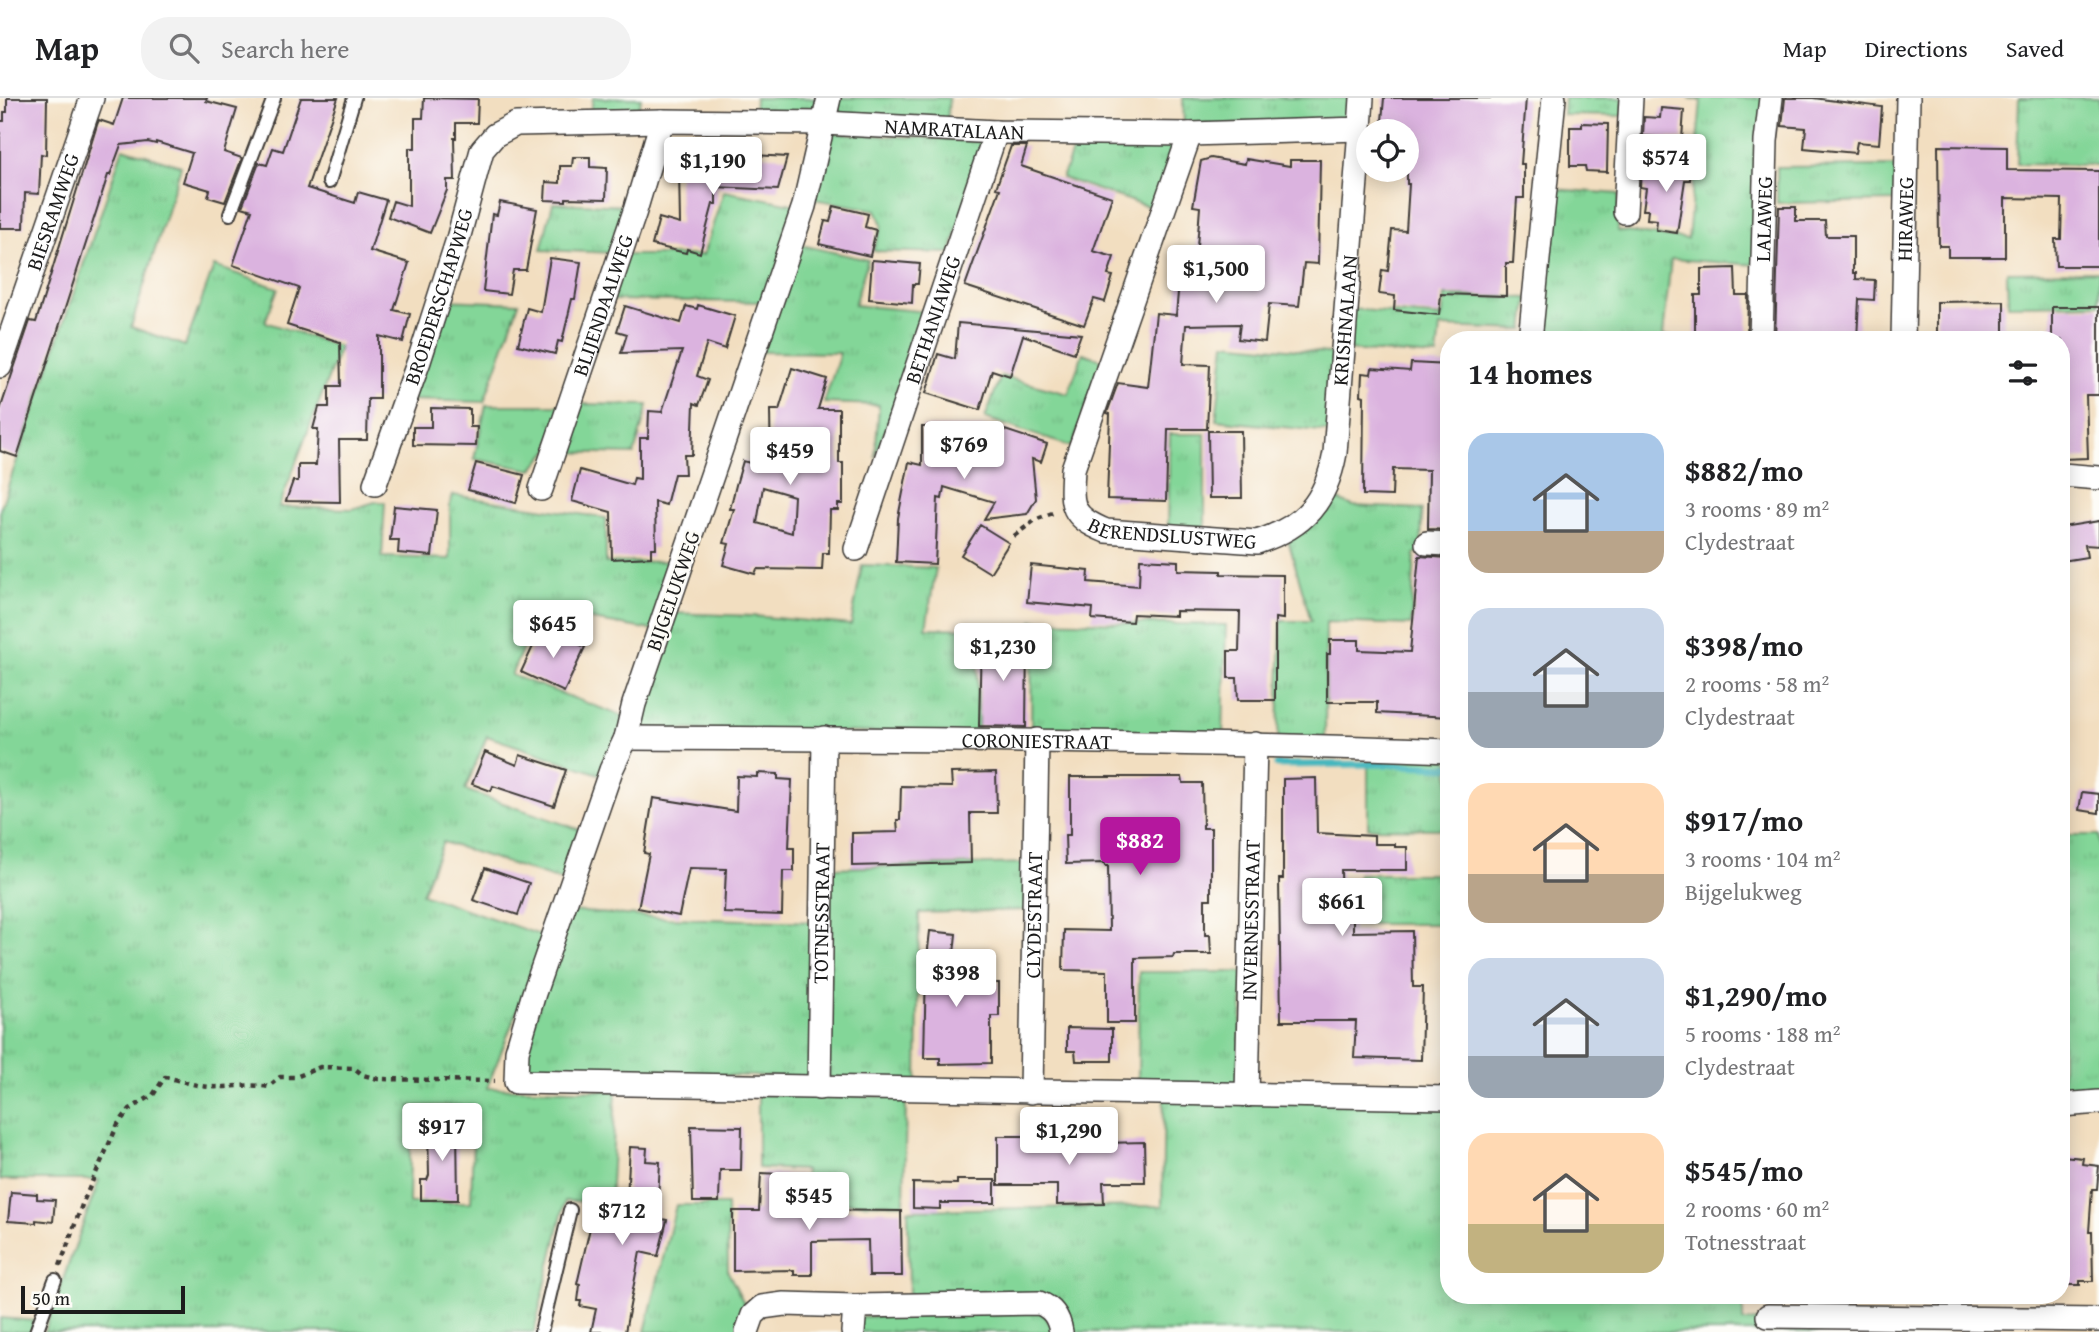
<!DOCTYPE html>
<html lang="en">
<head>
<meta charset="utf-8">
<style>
  body { margin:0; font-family:"Gentium Book Plus",serif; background:#f2f2f2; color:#202124; height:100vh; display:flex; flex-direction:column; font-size:26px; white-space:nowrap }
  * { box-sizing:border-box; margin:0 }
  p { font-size:23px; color:#757577 }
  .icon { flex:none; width:38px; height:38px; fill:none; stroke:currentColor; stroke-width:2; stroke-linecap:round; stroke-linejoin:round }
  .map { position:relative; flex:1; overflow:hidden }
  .panel { position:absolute; left:1440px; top:233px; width:630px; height:973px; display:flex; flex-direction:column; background:#fff; border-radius:28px; box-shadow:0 4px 18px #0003 }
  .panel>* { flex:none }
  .fabs { position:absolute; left:1356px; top:21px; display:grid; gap:14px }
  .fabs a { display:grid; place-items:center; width:63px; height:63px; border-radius:50%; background:#fff; box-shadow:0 4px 18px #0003; font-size:35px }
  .scale { position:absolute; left:21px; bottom:18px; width:164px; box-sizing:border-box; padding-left:7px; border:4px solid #1c1c1c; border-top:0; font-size:19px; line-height:24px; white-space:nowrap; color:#1c1c1c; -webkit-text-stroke:5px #fdfcf7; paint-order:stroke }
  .price { position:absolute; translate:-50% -60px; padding:0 16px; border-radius:7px; background:#fff; color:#222; font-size:23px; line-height:46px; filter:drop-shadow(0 2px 4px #0008) }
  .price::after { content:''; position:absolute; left:50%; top:42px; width:21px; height:16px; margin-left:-10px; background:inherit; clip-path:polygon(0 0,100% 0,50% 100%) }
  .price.active { background:#b5179e; color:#fff }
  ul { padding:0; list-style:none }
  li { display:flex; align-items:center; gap:21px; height:175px; padding:0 28px }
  li span { display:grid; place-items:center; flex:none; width:196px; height:140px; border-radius:21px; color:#555 }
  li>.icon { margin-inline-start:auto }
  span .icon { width:84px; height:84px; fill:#fffc; stroke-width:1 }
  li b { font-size:30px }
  h2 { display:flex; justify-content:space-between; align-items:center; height:84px; padding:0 28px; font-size:30px }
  header { display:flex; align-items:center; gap:42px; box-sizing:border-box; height:98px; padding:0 35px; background:#fff; border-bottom:2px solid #e0e0e0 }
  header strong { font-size:33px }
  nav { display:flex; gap:38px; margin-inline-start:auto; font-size:24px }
  .search { width:490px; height:63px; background:#f2f2f2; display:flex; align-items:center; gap:18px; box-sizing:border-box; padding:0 24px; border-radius:28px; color:#757577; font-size:26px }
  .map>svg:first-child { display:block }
</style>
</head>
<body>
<header>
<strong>Map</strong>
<div class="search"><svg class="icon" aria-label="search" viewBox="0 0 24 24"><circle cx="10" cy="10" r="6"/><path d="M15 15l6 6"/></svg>Search here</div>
<nav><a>Map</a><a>Directions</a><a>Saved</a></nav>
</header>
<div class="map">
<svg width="2099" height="1234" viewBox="0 0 2099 1234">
  <defs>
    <pattern id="grass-tufts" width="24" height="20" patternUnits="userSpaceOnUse" patternTransform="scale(1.75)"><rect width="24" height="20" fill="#83d698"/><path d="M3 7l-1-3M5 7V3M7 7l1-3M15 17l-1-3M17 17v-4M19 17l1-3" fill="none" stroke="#71b782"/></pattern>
  </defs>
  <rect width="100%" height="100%" fill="#fdfcf7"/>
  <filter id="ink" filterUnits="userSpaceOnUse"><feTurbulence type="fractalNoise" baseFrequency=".0143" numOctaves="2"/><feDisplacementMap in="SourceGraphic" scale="14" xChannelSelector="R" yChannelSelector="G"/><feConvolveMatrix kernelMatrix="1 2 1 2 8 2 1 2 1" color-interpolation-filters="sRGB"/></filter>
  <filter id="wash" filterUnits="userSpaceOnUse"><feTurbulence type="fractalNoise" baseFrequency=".00686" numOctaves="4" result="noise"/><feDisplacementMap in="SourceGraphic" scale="28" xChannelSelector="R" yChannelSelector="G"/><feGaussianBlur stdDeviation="1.57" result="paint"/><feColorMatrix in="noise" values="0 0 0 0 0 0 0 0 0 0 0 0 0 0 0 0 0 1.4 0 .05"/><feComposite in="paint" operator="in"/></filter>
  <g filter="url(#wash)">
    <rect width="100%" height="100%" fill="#f2dec0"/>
    <!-- grass -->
    <path fill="url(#grass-tufts)" stroke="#50795a" stroke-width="2" fill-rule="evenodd" d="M593,0H641L638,18L590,19Z
      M755,0H823L818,12L809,17H754Z
      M836,0H949L947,24L844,17L838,11Z
      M1183,0H1353L1348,15L1343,22L1184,29Z
      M1564,0H1624L1623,18L1563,17Z
      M1689,0H1766L1757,167L1671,161L1663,238L1680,240V241L1537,242L1554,91L1619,96L1618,133L1688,141L1701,3Z
      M2019,0H2099V67L2017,66Z
      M831,35L982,43L951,155L873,153L882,127L876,112L813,101Z
      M1166,40L1175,48L1155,111L1062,80L1077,41Z
      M123,50L181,68L131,229L185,248L214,168L278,190L265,224L340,249L279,409L352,411L375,404H385L382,459L450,461V407L453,397L606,420V465L675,463L652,532L539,513L511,577L625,619L602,677L487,638L465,692L581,732L563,783L443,744L422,796L546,839L487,990L616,993L610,1104L565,1103L534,1234H44L99,1082H0V412ZM474,1007L471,1104L409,1105L411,1008Z
      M1897,68V103L1777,105V69Z
      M724,93L797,107L766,204L610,202L625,157H703Z
      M553,105L631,108L616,155L541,152Z
      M797,146L868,162L854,207L929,214L875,360L879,307L824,305L840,255L761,254Z
      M2099,173V206L2008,207L2007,174Z
      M1445,198L1528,200L1524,232L1440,229L1437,258L1347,252L1351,211L1442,219Z
      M444,202L519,205L484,304L410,302Z
      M1225,245L1337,256L1330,334L1216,322Z
      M1083,255L1102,262L1072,349L985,320L1001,278L1068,296Z
      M575,306L648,307L634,356L559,354Z
      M486,307H565L549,352L532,372L474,361Z
      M1170,336H1205V434L1168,432Z
      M1328,398L1353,408L1422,411L1421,455H1415L1411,527L1326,524L1325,642H1278L1281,523H1311L1287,438Z
      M862,467L936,470L926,530L977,531L978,636L641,631L638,626L671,515L753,518L851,527Z
      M1032,523L1226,527L1223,640L1031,636Z
      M1368,656L1449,659V731L1368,730Z
      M2062,737H2099V996L2062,997Z
      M1030,765L1028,812L919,815L917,986L844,985L828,978L830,770Z
      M1358,776H1449V826H1358Z
      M570,813L667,820L817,824L814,979L533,974L526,970L522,961Z
      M1139,874H1244L1237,989L1138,991Z
      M758,996L906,999L904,1106L805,1104V1072L758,1070Z
      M1164,1000L1449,1005V1197H1788V1207L1743,1206V1223L1856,1225L1872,1229L1876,1234H1066L1064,1214L909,1201L908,1112L1162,1108Z
      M676,1107H727L728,1174L747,1211L742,1234H645Z
      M1040,1212L1056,1234H858V1219Z
      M0,1220L35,1223L31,1234H0Z"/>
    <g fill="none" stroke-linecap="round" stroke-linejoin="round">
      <!-- stream -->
      <path stroke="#47b7be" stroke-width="7" d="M1277,667L1377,666L1449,669"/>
    </g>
    <g id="blocks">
      <!-- building -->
      <path fill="#dbb3df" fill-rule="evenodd" d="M7,0H47L46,57L41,56L39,96L25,95L24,130H0V23H4V14H7Z
        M123,0H207L206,3L237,11L224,54L242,60L225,104L208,99L210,92L183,84L192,55L156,44V46L148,44L121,47L110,77H108L17,359L0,353V312L30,223L36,224L97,27L99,22L114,27Z
        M301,0H338L307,90L355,105L358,94L386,102L370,153L409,165L394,212L410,216L403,244L379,238V301H368L367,342H339L340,404L286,403L293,383H298V367H316L318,331H313L319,309H329V288H341L340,244L287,227L299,190L233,167L252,112L242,109L259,65L267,67L273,50L283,53Z
        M424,0L478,1L477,25H456V40H454L455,82H447V92L430,135L388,119L393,103L409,108V50H415V20H423Z
        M1384,0H1526L1521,66H1524V100H1517L1513,165H1506V198L1441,196L1439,217L1394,212L1395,198L1379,196L1382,172L1388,173L1392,132L1406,133L1409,86H1407V33H1384L1385,23H1382Z
        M1785,0H1813L1882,9L1879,46L1857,44L1855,55L1804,50L1806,30L1782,28Z
        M1661,10L1684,12L1682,41L1643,38L1644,19L1660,20Z
        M1582,25L1608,26L1607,74L1586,73L1585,68H1570V29H1582Z
        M1011,48H1027L1021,68L1112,99L1093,153L1114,159L1108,177L1113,178L1105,204L1094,201L1084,227L965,188L1000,91L996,90Z
        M1938,48L2007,49V72L2099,73V168H2056L2055,141H2061L2062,101L2005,100V159H1948V148H1939Z
        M736,56L787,59L778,92L716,89V106H713L700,155L687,151L686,155L652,147L659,120L680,126L679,70L732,68Z
        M1673,58L1692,59L1690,82H1685L1677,135L1656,132L1657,122L1647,121L1648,112H1643L1646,90L1640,89L1641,72L1671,77Z
        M573,59H590V69L607,70L606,101L566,100V103L545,102L546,84L560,85V68H572Z
        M1211,60L1245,66L1246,61L1290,68V62H1320L1318,166L1304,165L1299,208L1269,206L1265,244L1238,241L1240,226L1186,227L1183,266L1210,267L1207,331H1168L1166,403L1107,401L1110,316L1107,315L1118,285L1148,289L1156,215L1176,217L1181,161L1196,162L1200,109L1193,108L1201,63Z
        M500,104L537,111L526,172H513L509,196L483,193L492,116L497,117Z
        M834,108L868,116L865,129L876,132L870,158L819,146L825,123L830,124Z
        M1779,109H1796V123H1825L1826,138H1853V175H1856V181L1875,182L1874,202L1859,201L1857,242H1775Z
        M550,160L581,164L575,201H572L562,244L558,243L555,256L518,247L527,210L541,214Z
        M872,162L920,166L918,186H913L912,205L869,201Z
        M1735,170L1736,197H1748L1747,242H1720V237H1695V197H1701V171Z
        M2004,203V237H1937V204Z
        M698,207L735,218L725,251L707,245L697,278L708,282L699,307L694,305L692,357H684L685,376H674L666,407L655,404L656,450H651V459L612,461L611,414L572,403L580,372L632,387L634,380L640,381V340H648L649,313L662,314L682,253L621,255L627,236L617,233L625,208L681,225L686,208L697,211Z
        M2052,209H2099V297H2086L2088,360L2062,361V242H2052Z
        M958,225L1025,231L1081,236L1074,255L1023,237L1010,278L992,272L980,312L926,295L938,256L955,261Z
        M1411,265L1449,267V432L1428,431L1429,372L1393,371L1392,398L1363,397L1364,298L1361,297L1362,275L1371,276L1372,270L1410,273Z
        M792,270L827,281L818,311H839V365H843V406H838V412H830L829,455H823L822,472L757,471L755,476L723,467L729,446L724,445L734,411H730L736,387L743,363L771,371L770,312H779ZM763,389L794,398L792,435L757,425Z
        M431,310L470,311V329H477L476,348L413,347V329H431Z
        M922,329H996L1047,346L1041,364L1032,361L1036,401L1027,416L984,421L994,404L944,389L942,401L938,400L935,466L896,464L898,420L909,364L922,367Z
        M1208,333H1241L1242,400H1209Z
        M476,365L524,377L516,405L468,392Z
        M394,408L437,412L432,458L398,455L399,442H390Z
        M2099,423V448L2085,447L2087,459L2062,463V429Z
        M980,427L1009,445L990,475L961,457Z
        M1419,458L1449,460V496L1445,534H1449V619L1377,615V604H1327V556H1330V542H1359V552L1410,554Z
        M1140,461L1178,463V472L1221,473V476L1283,477V521L1275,520V602H1238L1237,580H1228V553H1239L1240,514L1176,513V518L1133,516L1132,524L1092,521L1093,510L1027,504L1031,467L1089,473L1088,484L1139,488Z
        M542,529L585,549L564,594L521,574Z
        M981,541L1027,542L1026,629L979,628Z
        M485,654L517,667L520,657L566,672L554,708L493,688L491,693L472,686Z
        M996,674L997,715H970L971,765L852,768V735L898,734L897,722H900L901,688L952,689L951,675Z
        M757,675L778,676V681L792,682L789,750H794V773H783L782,817L724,815L726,771L689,770L679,818L638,810L649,756L644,755L653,700L736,713L737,678L757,679Z
        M1070,679H1182L1183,685H1202L1203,730H1211V801H1205V837H1210L1211,856H1174L1173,859L1135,860V925H1107V873L1063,872L1064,832L1109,833L1108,768H1105V765L1066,766L1065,737H1070Z
        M1316,680L1317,735L1374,738V746H1395V749H1407V772H1341L1342,812H1353V834L1412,833L1413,889H1423L1421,962L1354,960L1356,923H1281L1279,781H1283V681Z
        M2082,694L2099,696V715L2079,712Z
        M485,770L529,785L518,817L473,802Z
        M930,833L956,836L951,885H999V918H991V965L940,966V960H924L926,869Z
        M1067,930L1112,931V963H1076L1075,953H1067Z
        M432,1023H454V1031H457L458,1102H421V1082H427L429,1077L428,1030H432Z
        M691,1028L742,1029L741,1072H720L719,1104H693Z
        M998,1038H1054V1048H1106L1105,1045L1144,1044L1145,1084H1103L1104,1106L1057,1107V1087H998Z
        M630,1049L647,1050L646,1063L660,1064L657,1120L667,1122L658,1158L640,1154L625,1234H591L596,1211L580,1208L581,1203H578L580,1187L577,1186L593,1117L613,1122L615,1113L626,1116Z
        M2062,1058L2083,1060L2082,1066L2099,1068L2097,1091H2092L2089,1134H2092L2093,1183H2080V1187H2062Z
        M761,1075L801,1077L800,1112L901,1113L902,1178H869L868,1142L812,1143V1177H794V1172L733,1173V1113H759Z
        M957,1082H995V1105H940V1111L913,1110V1085L957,1086Z
        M11,1094L37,1096V1101L55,1102L53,1124L36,1122V1125L8,1123Z"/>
    </g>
  </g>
  <g filter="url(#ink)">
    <use href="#blocks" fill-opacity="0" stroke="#3c3935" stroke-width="2"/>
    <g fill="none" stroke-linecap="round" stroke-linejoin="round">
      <!-- service casing -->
      <g stroke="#3c3935" stroke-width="16">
        <path id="service" d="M329,84L354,0
          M230,116L274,0
          M36,1234L55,1182
          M541,1234L570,1112"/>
      </g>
      <!-- minor casing -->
      <g stroke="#3c3935" stroke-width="26">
        <g id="minor">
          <path d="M829,0L804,108L634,606L626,640L611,672L534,895L517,953L516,984L1449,1000"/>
          <path id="s1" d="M1190,36L1073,371C1071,407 1069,418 1106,433L1257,444C1304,429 1326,404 1335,355L1360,31"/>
          <path d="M1625,114L1631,0"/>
          <path d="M1530,242L1554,0"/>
          <path id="s2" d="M1761,242L1766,43L1771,0"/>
          <path id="s3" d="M1903,242L1908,0"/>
          <path id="s4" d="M0,268L92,0"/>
          <path d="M2062,377L2099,380"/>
          <path id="s5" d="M375,386L419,263L458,141L482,52L495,37L516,26L662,23L824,25L996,34L1190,36L1360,31L1362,0"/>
          <path id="s6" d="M541,391L635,113L662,23"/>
          <path d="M1427,445L1449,446"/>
          <path id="s7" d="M856,451L996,34"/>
          <path id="s8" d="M626,640C901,641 1175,643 1449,653"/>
          <path id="s9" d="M819,990L824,640"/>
          <path id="s10" d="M1031,994L1037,642"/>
          <path id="s11" d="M1247,997L1255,646"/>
          <path d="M2062,1007L2099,1004"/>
          <path d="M1768,1218L2099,1222"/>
          <path d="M747,1234L753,1217L762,1209L784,1206L855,1208L1039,1205C1053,1210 1059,1220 1061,1234"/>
          <path d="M853,1234L855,1208"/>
        </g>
      </g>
      <!-- path -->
      <path stroke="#3c3935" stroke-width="4.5" stroke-dasharray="5 5" stroke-linecap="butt" d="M1014,438L1035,422L1055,414
        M60,1168L83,1104L118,1026L130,1011L153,997L165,979C180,982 195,988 210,989C230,990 248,985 268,989L280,979H296L320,969L354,970L363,977L378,981L495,983"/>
      <!-- service -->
      <use href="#service" stroke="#fff" stroke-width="12"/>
      <!-- minor -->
      <use href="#minor" stroke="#fff" stroke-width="23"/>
    </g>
  </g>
  <g text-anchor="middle" stroke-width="5" stroke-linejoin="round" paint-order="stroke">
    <!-- street labels -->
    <g font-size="21" fill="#1c1c1c" stroke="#fdfcf7">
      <text dy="7" stroke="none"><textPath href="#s5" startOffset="833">NAMRATALAAN</textPath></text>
      <text dy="7" stroke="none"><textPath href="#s4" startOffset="163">BIESRAMWEG</textPath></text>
      <text dy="7" stroke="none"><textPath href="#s2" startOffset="121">LALAWEG</textPath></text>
      <text dy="7" stroke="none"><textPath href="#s3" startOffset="121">HIRAWEG</textPath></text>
      <text dy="7" stroke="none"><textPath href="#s5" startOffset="198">BROEDERSCHAPWEG</textPath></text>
      <text dy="7" stroke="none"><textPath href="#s6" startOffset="194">BLIJENDAALWEG</textPath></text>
      <text dy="7" stroke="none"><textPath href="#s1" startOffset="844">KRISHNALAAN</textPath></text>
      <text dy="7" stroke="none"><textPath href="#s7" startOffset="242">BETHANIAWEG</textPath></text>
      <text dy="7" stroke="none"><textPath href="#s1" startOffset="500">BERENDSLUSTWEG</textPath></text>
      <text transform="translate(673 493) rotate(-71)" y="7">BIJGELUKWEG</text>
      <text dy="7" stroke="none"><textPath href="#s8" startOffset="411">CORONIESTRAAT</textPath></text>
      <text dy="7" stroke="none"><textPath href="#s9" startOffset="175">TOTNESSTRAAT</textPath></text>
      <text dy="7" stroke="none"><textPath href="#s10" startOffset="177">CLYDESTRAAT</textPath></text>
      <text dy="7" stroke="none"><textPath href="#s11" startOffset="175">INVERNESSTRAAT</textPath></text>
    </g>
  </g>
</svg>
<div class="fabs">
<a><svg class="icon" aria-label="locate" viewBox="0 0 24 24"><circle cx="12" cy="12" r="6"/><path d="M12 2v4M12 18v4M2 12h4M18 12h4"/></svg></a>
</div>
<div class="scale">50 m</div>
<b class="price" style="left:1666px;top:96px">$574</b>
<b class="price" style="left:713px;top:99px">$1,190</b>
<b class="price" style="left:1216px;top:207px">$1,500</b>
<b class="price" style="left:964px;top:383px">$769</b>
<b class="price" style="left:790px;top:389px">$459</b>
<b class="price" style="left:553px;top:562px">$645</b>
<b class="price" style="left:1003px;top:585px">$1,230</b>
<b class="price active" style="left:1140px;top:779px">$882</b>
<b class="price" style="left:1342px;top:840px">$661</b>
<b class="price" style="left:956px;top:911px">$398</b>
<b class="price" style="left:442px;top:1065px">$917</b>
<b class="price" style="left:1069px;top:1069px">$1,290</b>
<b class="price" style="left:809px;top:1134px">$545</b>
<b class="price" style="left:622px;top:1149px">$712</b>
<section class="panel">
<h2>14 homes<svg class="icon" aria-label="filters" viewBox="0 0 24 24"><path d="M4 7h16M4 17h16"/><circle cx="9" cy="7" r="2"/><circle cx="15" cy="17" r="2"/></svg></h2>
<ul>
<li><span style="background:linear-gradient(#a9c7e8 70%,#b9a48a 0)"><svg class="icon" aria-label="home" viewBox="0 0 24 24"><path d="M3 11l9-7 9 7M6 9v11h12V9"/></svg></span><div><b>$882/mo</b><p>3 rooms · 89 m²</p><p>Clydestraat</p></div></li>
<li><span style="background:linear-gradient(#c9d6e8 60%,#9aa5b1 0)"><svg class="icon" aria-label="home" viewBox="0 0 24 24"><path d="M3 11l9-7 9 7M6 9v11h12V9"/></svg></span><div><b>$398/mo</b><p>2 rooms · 58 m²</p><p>Clydestraat</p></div></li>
<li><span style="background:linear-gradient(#ffd9b3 65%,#b9a48a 0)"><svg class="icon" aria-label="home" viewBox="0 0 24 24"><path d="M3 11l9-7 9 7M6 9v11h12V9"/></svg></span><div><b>$917/mo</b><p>3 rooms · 104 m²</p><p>Bijgelukweg</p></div></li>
<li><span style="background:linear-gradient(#c9d6e8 70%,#9aa5b1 0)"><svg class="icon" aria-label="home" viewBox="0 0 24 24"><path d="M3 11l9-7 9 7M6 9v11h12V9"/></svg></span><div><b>$1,290/mo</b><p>5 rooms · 188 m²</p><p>Clydestraat</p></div></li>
<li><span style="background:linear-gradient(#ffd9b3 65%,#c2b280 0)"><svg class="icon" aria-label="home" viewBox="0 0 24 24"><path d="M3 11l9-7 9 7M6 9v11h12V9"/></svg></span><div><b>$545/mo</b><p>2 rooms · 60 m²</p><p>Totnesstraat</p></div></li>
</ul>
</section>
</div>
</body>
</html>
